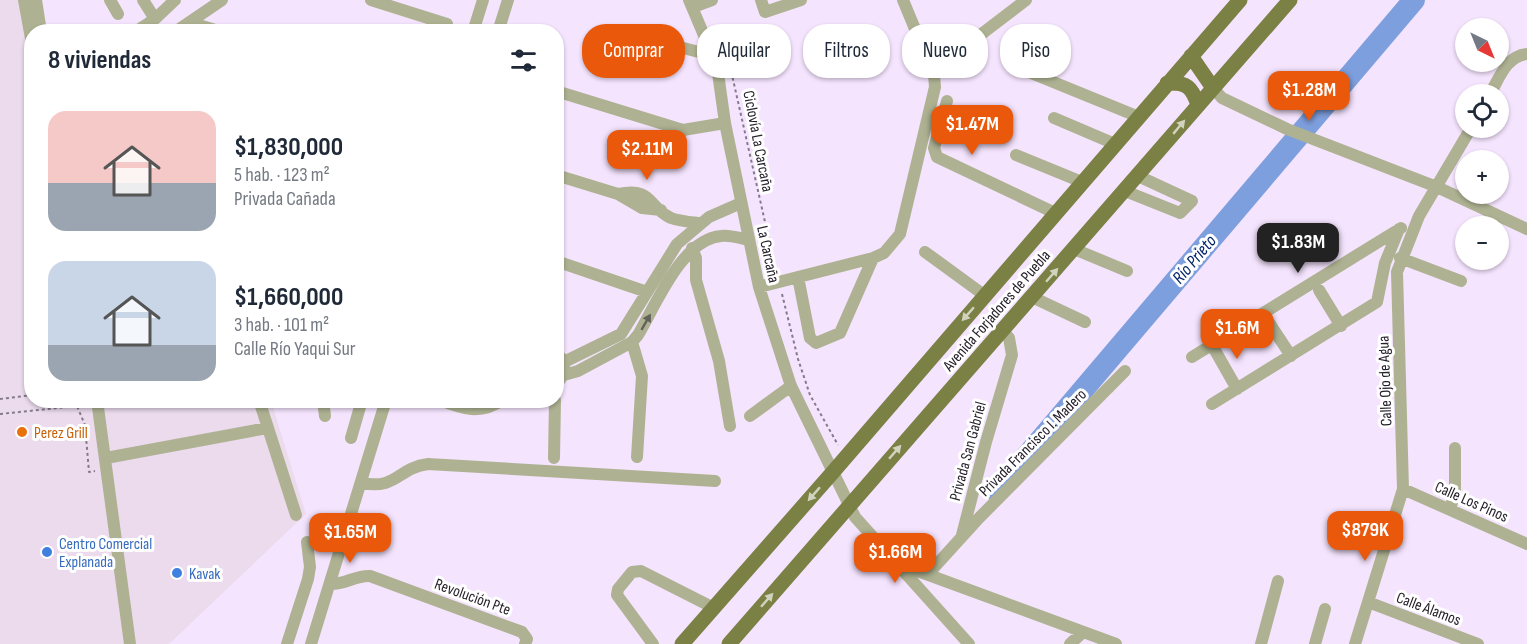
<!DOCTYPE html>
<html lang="es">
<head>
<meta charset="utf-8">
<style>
  body { margin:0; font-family:"Sofia Sans Condensed",sans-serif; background:#f2f2f3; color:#1f2937; height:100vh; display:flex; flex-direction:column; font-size:22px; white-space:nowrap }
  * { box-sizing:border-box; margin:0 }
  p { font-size:20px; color:#747a83 }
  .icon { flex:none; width:33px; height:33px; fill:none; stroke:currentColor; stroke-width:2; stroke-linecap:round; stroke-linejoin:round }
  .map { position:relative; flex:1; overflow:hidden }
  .sheet { position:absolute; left:24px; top:24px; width:540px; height:384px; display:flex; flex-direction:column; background:#fff; border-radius:24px; box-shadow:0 2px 4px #0004 }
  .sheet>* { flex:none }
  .hud { position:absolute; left:582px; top:24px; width:570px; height:54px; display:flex; gap:12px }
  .needle { width:39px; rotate:137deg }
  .controls { position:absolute; left:1455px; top:18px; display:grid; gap:12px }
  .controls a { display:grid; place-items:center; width:54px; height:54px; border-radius:50%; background:#fff; box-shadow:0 2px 4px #0004; font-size:30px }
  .price { position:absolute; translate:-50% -51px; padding:0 14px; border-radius:12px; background:#ea580c; color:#fff; font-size:20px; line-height:39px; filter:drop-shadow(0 2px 3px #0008) }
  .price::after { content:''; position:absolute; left:50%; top:36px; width:18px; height:14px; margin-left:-9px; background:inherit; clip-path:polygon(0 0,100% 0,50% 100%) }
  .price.on { background:#222; color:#fff }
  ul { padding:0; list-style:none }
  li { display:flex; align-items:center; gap:18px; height:150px; padding:0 24px }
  li span { display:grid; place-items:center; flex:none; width:168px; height:120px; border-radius:18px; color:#555 }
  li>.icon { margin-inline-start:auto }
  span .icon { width:72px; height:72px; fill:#fffc; stroke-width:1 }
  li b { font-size:26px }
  h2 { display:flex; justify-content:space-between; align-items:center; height:72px; padding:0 24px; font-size:26px }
  .chip { padding:0 21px; border-radius:24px; background:#fff; box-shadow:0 2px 4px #0004; font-size:21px; line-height:54px }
  .chip.on { background:#ea580c; color:#fff }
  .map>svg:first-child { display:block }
</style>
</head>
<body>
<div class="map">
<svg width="1527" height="644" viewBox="0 0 1527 644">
  <rect width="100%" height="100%" fill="#f5e4fe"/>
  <!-- commercial -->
  <path fill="#ebdbed" d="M0,0H42L32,32V400L271,401L306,514L169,644H0Z"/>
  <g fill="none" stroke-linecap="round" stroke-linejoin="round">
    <!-- river -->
    <path stroke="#7e9fde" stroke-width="22" d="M997,491L1414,0"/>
    <!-- path -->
    <path stroke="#857a8b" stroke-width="2" stroke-dasharray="3 3" stroke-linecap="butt" d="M715,27L725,49
      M730,66L776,271
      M782,294L798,359L810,395L838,445
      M0,399L32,395
      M0,414L77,406L85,425L89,472L95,471"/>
    <!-- minor -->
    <path stroke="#aeb292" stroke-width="12" d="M24,0L32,44
      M36,0L41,32
      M110,0L118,14
      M143,0L155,19
      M371,0L447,24
      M689,0L717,66L725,123L759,287L791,386L855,517L969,644
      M761,0L765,12L801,0
      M693,7L712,0
      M202,26L222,32
      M615,30L714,56
      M135,32L155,19L175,0
      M175,32L222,0
      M473,32L483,0
      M498,32L508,0
      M971,42L1026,0
      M1014,66L1139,117
      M1213,88L1222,98L1287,129L1437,187L1527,229
      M556,91L683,130L725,123
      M1490,94C1499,79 1506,56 1527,54
      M947,101L934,148L937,157L1055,213
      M1054,118L1115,144
      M1016,155L1082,182
      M556,175L618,194L642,208L661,210
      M1125,191L1180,213L1192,201L1138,176
      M618,194C654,187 647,207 671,218C679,221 690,222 699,223
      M692,248L696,258V280L719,361L730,426
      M1074,249L1127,271
      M925,252L984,295
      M1400,258L1461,281
      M556,261L647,292
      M798,277L810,338L816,343L840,333L873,258
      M759,287L873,258L884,253L900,234L935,87L934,75L903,0
      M1319,290L1341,326
      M1032,297L1085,322
      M1268,321L1291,356
      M632,342L642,376L637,457
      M1212,345L1237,389
      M556,353C567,362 567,375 556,383
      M1192,357L1401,228
      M564,362L621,334L677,244L709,217L741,203
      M564,375L578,371L632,342L638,335C656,305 682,239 721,236C730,235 740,238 748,240
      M97,400L130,644
      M259,400L296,515
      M323,400L325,416
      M440,400C462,409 481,415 502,400
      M1212,404L1377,302L1385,263L1399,229
      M750,416L791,386
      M351,438L362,400
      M106,458L267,428
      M554,458L555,400
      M361,483C398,490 397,468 428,464L715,481
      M1403,489L1527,544
      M1450,509L1455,493V448
      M962,535L986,442L1012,355L1009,338L1002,330
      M896,563L1116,644
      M929,573L979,518L1125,371
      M330,584C344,585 356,575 370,576L522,632L527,639L525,644
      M1368,602L1478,644
      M287,644L308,579L310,567L307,542
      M311,644L386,400
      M653,644L617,595L618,589L632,572L641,571L714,608
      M1070,644L1083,632
      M1261,644L1278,581
      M1315,644L1325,609
      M1355,644L1403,489L1397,272L1419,216L1471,128"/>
    <!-- major -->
    <path stroke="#7b8144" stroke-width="15" d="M1191,56L1213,88
      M1167,83C1187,82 1192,87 1198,105
      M682,644L833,472L1240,0
      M729,644L1290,0"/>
  </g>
  <!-- one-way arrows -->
  <defs><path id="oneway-solid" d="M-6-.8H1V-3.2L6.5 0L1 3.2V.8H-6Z" transform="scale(1.5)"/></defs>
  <g fill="#d1d3be">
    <use href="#oneway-solid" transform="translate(1179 127) rotate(-50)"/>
    <use href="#oneway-solid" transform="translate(1052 275) rotate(-49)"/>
    <use href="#oneway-solid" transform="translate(968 314) rotate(131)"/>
    <use href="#oneway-solid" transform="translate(895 452) rotate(-49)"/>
    <use href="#oneway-solid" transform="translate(814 494) rotate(131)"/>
    <use href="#oneway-solid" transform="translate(767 600) rotate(-49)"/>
  </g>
  <use fill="#636259" href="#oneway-solid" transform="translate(646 322) rotate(-60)"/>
  <!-- markers -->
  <circle fill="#e8710a" stroke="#fff" stroke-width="2" cx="22" cy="432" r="6"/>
  <g fill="#3f7fe0" stroke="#fff" stroke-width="2">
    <circle cx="47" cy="552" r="6"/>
    <circle cx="177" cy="573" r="6"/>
  </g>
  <g text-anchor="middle" stroke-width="6" stroke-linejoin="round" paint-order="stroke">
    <!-- street labels -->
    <g font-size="16" fill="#26202a" stroke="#fff">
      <text transform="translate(759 141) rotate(79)" y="6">Ciclovía La Carcaña</text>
      <text transform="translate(769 254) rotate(78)" y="6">La Carcaña</text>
      <text transform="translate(996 310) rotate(-49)" y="6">Avenida Forjadores de Puebla</text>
      <text transform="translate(1384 381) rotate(-92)" y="6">Calle Ojo de Agua</text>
      <text transform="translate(1032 442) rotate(-45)" y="6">Privada Francisco I. Madero</text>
      <text transform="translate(967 451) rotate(-75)" y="6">Privada San Gabriel</text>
      <text transform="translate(1472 501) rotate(24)" y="6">Calle Los Pinos</text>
      <text transform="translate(473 596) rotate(20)" y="6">Revolución Pte</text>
      <text transform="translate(1429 608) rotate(21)" y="6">Calle Álamos</text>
    </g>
    <!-- food labels -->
    <g font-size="16" fill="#c56008" stroke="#fff" text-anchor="start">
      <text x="34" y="438">Perez Grill</text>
    </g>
    <!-- shop labels -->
    <g font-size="16" fill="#366cbe" stroke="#fff" text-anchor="start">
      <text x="59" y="549">Centro Comercial<tspan x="59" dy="18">Explanada</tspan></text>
      <text x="189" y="579">Kavak</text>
    </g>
    <!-- water labels -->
    <g font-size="18" font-style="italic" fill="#03246b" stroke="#fff">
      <text transform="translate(1194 259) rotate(-50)" y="6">Río Prieto</text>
    </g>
  </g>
</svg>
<div class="controls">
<a><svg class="needle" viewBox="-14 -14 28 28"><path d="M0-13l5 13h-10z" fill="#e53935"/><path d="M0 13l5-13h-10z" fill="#747a83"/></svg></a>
<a><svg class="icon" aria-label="locate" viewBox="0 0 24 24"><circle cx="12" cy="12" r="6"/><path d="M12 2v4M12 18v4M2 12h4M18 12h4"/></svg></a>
<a>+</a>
<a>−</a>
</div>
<b class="price" style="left:1309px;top:122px">$1.28M</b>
<b class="price" style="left:972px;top:156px">$1.47M</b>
<b class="price" style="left:647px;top:181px">$2.11M</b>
<b class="price on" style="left:1298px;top:274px">$1.83M</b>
<b class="price" style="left:1237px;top:360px">$1.6M</b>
<b class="price" style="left:1365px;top:562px">$879K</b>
<b class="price" style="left:350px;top:564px">$1.65M</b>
<b class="price" style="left:895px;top:584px">$1.66M</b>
<div class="hud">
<a class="chip on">Comprar</a>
<a class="chip">Alquilar</a>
<a class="chip">Filtros</a>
<a class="chip">Nuevo</a>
<a class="chip">Piso</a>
</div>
<section class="sheet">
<h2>8 viviendas<svg class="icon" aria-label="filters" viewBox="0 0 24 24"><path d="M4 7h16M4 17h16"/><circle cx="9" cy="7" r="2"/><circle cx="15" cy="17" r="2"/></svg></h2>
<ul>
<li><span style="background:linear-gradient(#f6c9c9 60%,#9aa5b1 0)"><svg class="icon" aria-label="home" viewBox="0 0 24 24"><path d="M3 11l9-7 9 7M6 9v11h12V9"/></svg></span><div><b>$1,830,000</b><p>5 hab. · 123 m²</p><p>Privada Cañada</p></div></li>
<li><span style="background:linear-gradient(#c9d6e8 70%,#9aa5b1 0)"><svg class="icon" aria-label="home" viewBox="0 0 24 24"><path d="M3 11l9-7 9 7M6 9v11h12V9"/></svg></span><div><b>$1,660,000</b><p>3 hab. · 101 m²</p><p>Calle Río Yaqui Sur</p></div></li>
</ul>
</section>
</div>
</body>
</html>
